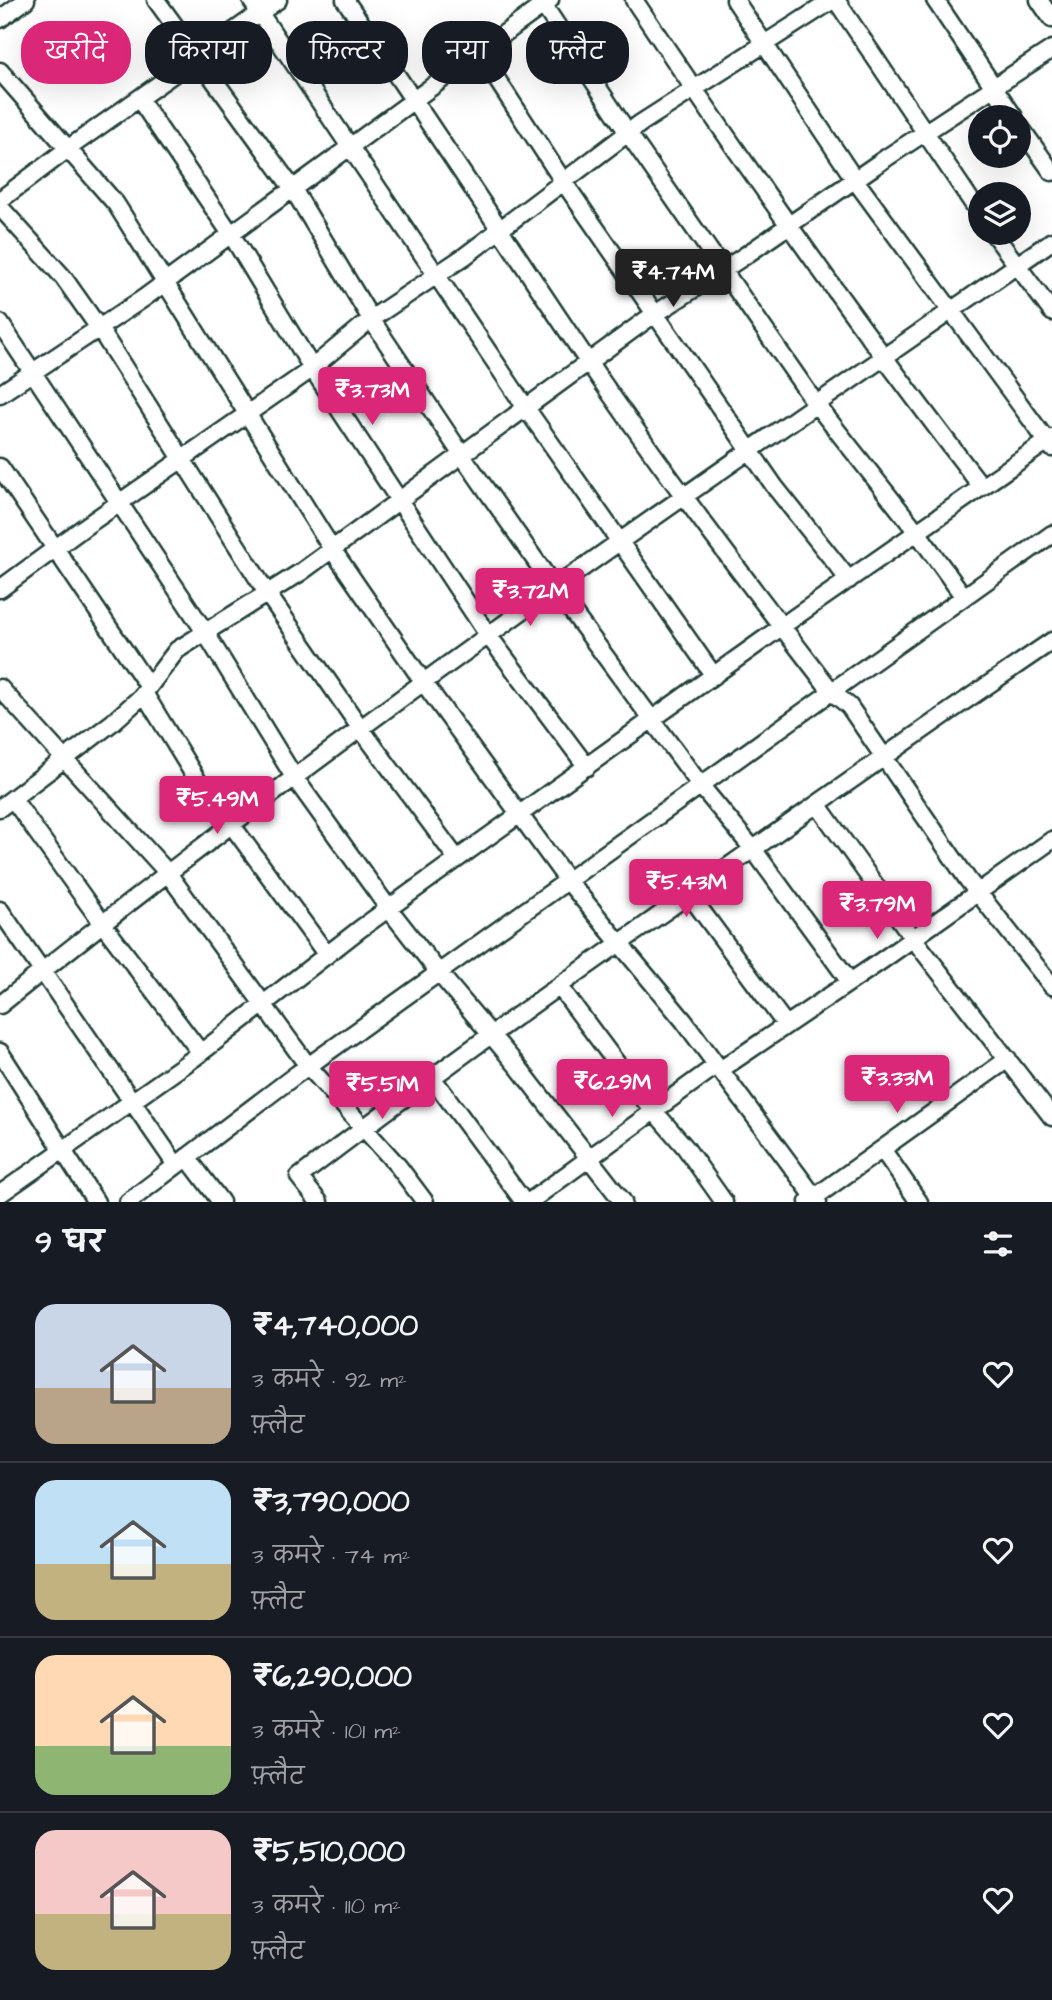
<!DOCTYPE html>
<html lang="hi">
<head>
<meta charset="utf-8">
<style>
  body { margin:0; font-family:"Architects Daughter","Playpen Sans Deva",sans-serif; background:#242831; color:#f1f3f6; height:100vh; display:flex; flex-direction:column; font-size:26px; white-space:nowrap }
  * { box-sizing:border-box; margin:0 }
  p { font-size:23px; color:#9ea1a6 }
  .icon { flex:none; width:38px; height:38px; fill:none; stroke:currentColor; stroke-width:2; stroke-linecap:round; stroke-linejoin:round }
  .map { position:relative; height:1202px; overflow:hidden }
  .sheet { display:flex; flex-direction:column; background:#171b24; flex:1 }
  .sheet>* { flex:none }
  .guide { position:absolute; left:21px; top:21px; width:700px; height:63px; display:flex; gap:14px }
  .fabs { position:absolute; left:968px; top:105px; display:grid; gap:14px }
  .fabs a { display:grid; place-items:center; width:63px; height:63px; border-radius:50%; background:#171b24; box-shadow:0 7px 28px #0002; font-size:35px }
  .price { position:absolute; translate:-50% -60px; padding:0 16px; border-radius:7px; background:#db2777; color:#fff; font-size:23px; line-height:46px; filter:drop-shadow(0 2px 4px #0008) }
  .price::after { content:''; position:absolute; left:50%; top:42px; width:21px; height:16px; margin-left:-10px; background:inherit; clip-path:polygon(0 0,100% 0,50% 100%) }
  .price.current { background:#222; color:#fff }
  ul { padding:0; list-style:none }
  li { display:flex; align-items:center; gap:21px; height:175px; padding:0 35px }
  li+li { border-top:2px solid #363941 }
  li span { display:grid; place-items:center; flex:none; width:196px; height:140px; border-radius:21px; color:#555 }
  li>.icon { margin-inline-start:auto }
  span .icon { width:84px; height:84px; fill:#fffc; stroke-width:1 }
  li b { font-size:30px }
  h2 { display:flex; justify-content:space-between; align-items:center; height:84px; padding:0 35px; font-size:30px }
  .chip { padding:0 24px; border-radius:28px; background:#171b24; box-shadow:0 7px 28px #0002; font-size:24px; line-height:63px }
  .chip.current { background:#db2777; color:#fff }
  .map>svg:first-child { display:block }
</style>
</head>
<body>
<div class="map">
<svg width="1052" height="1202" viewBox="0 0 1052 1202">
  <rect width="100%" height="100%" fill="#fff"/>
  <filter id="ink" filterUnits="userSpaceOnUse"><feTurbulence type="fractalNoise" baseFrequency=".0143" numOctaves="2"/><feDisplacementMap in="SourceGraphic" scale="14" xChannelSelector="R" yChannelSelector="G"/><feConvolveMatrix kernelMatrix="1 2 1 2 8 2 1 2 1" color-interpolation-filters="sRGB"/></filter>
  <g filter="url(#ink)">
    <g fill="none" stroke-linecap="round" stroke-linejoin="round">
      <!-- minor casing -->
      <g stroke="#1f3d34" stroke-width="21">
        <path id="minor" d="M156,0L293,189L371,319L462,455L554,587L701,786L753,849L850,982
          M251,0L526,408L714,676
          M345,0C428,119 506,240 587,360C665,474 748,583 832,692L849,706L968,880L1052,986
          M540,0L628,133L816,404L917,532L964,597
          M634,0C745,166 860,329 982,487
          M735,0L855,180L1052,448
          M836,0L980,214
          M935,0L1014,117
          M1039,0L1052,19
          M0,19L26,0
          M479,52L563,181L775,487L849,580
          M0,71L116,204L332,549L424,683L568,881L684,1021L818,1202
          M140,100L231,234L312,368L488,635L587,767
          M1018,124L1052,172
          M0,200L73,145L278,0
          M0,207L63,277L99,328L267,593L361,729L457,859
          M993,233L1052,312
          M0,323L205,632L294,777L389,909L439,973L519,1068L623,1202
          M0,394L144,298L550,0
          M0,467L149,687
          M0,589L83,528L306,373L371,319L465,256L641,123L833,0
          M0,688L167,872L308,1066L398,1166L425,1202
          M144,693L205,793L231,824L327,955
          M13,799L102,923L201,1053
          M817,804L913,938L1052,1117
          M0,808L113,722L141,697L177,650L301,572L646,320L743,257L886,158L1052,49
          M689,894L786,1025
          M0,910L176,1165
          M559,986L641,1096L685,1147L724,1202
          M0,1005C338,733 695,487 1052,241
          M0,1052L96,1202
          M720,1070L881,961L1052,840
          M431,1076L524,1202
          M882,1149L919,1202
          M187,1157L221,1202
          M0,1194L194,1058L360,929L457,859L795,617L1052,438
          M128,1202L297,1074L1052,534
          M319,1202L299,1177C415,1088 534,1003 654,919C786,826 918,732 1052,641
          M529,1202L717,1065
          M808,1202L1008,1059"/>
      </g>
      <!-- minor -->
      <use href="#minor" stroke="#fff" stroke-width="16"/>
    </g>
  </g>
</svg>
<div class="fabs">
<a><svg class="icon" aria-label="locate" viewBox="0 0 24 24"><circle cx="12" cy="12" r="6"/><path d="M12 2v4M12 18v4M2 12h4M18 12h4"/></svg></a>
<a><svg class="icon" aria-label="layers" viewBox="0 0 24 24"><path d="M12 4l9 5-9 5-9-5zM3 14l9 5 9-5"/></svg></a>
</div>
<b class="price current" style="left:673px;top:309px">₹4.74M</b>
<b class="price" style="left:372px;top:427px">₹3.73M</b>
<b class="price" style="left:530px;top:628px">₹3.72M</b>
<b class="price" style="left:217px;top:836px">₹5.49M</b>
<b class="price" style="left:686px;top:919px">₹5.43M</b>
<b class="price" style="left:877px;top:941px">₹3.79M</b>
<b class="price" style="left:897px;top:1115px">₹3.33M</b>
<b class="price" style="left:612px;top:1119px">₹6.29M</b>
<b class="price" style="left:382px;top:1121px">₹5.51M</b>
<div class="guide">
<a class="chip current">खरीदें</a>
<a class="chip">किराया</a>
<a class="chip">फ़िल्टर</a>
<a class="chip">नया</a>
<a class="chip">फ़्लैट</a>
</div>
</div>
<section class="sheet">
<h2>9 घर<svg class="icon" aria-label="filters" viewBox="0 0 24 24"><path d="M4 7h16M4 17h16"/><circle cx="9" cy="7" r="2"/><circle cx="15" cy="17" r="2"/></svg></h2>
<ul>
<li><span style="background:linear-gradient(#c9d6e8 60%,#b9a48a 0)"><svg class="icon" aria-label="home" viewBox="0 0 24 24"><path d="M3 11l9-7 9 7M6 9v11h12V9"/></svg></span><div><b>₹4,740,000</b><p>3 कमरे · 92 m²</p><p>फ़्लैट</p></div><svg class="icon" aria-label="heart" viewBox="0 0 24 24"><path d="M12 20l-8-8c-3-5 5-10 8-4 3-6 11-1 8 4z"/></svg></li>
<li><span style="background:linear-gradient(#bfe0f5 60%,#c2b280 0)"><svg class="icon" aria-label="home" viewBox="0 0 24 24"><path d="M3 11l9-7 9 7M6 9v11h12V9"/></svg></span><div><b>₹3,790,000</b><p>3 कमरे · 74 m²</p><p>फ़्लैट</p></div><svg class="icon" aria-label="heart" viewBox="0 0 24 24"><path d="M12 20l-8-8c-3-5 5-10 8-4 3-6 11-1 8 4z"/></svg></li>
<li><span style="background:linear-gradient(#ffd9b3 65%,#8fb573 0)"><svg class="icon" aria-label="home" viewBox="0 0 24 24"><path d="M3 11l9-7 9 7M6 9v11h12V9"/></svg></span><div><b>₹6,290,000</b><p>3 कमरे · 101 m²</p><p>फ़्लैट</p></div><svg class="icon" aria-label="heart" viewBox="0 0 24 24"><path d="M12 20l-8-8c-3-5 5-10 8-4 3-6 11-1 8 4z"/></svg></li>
<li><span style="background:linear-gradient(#f6c9c9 60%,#c2b280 0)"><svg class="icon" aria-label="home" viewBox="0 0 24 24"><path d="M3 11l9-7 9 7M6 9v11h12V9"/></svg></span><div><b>₹5,510,000</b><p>3 कमरे · 110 m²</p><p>फ़्लैट</p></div><svg class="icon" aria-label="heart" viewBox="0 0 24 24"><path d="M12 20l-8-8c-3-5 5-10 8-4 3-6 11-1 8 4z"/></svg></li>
</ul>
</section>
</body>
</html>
